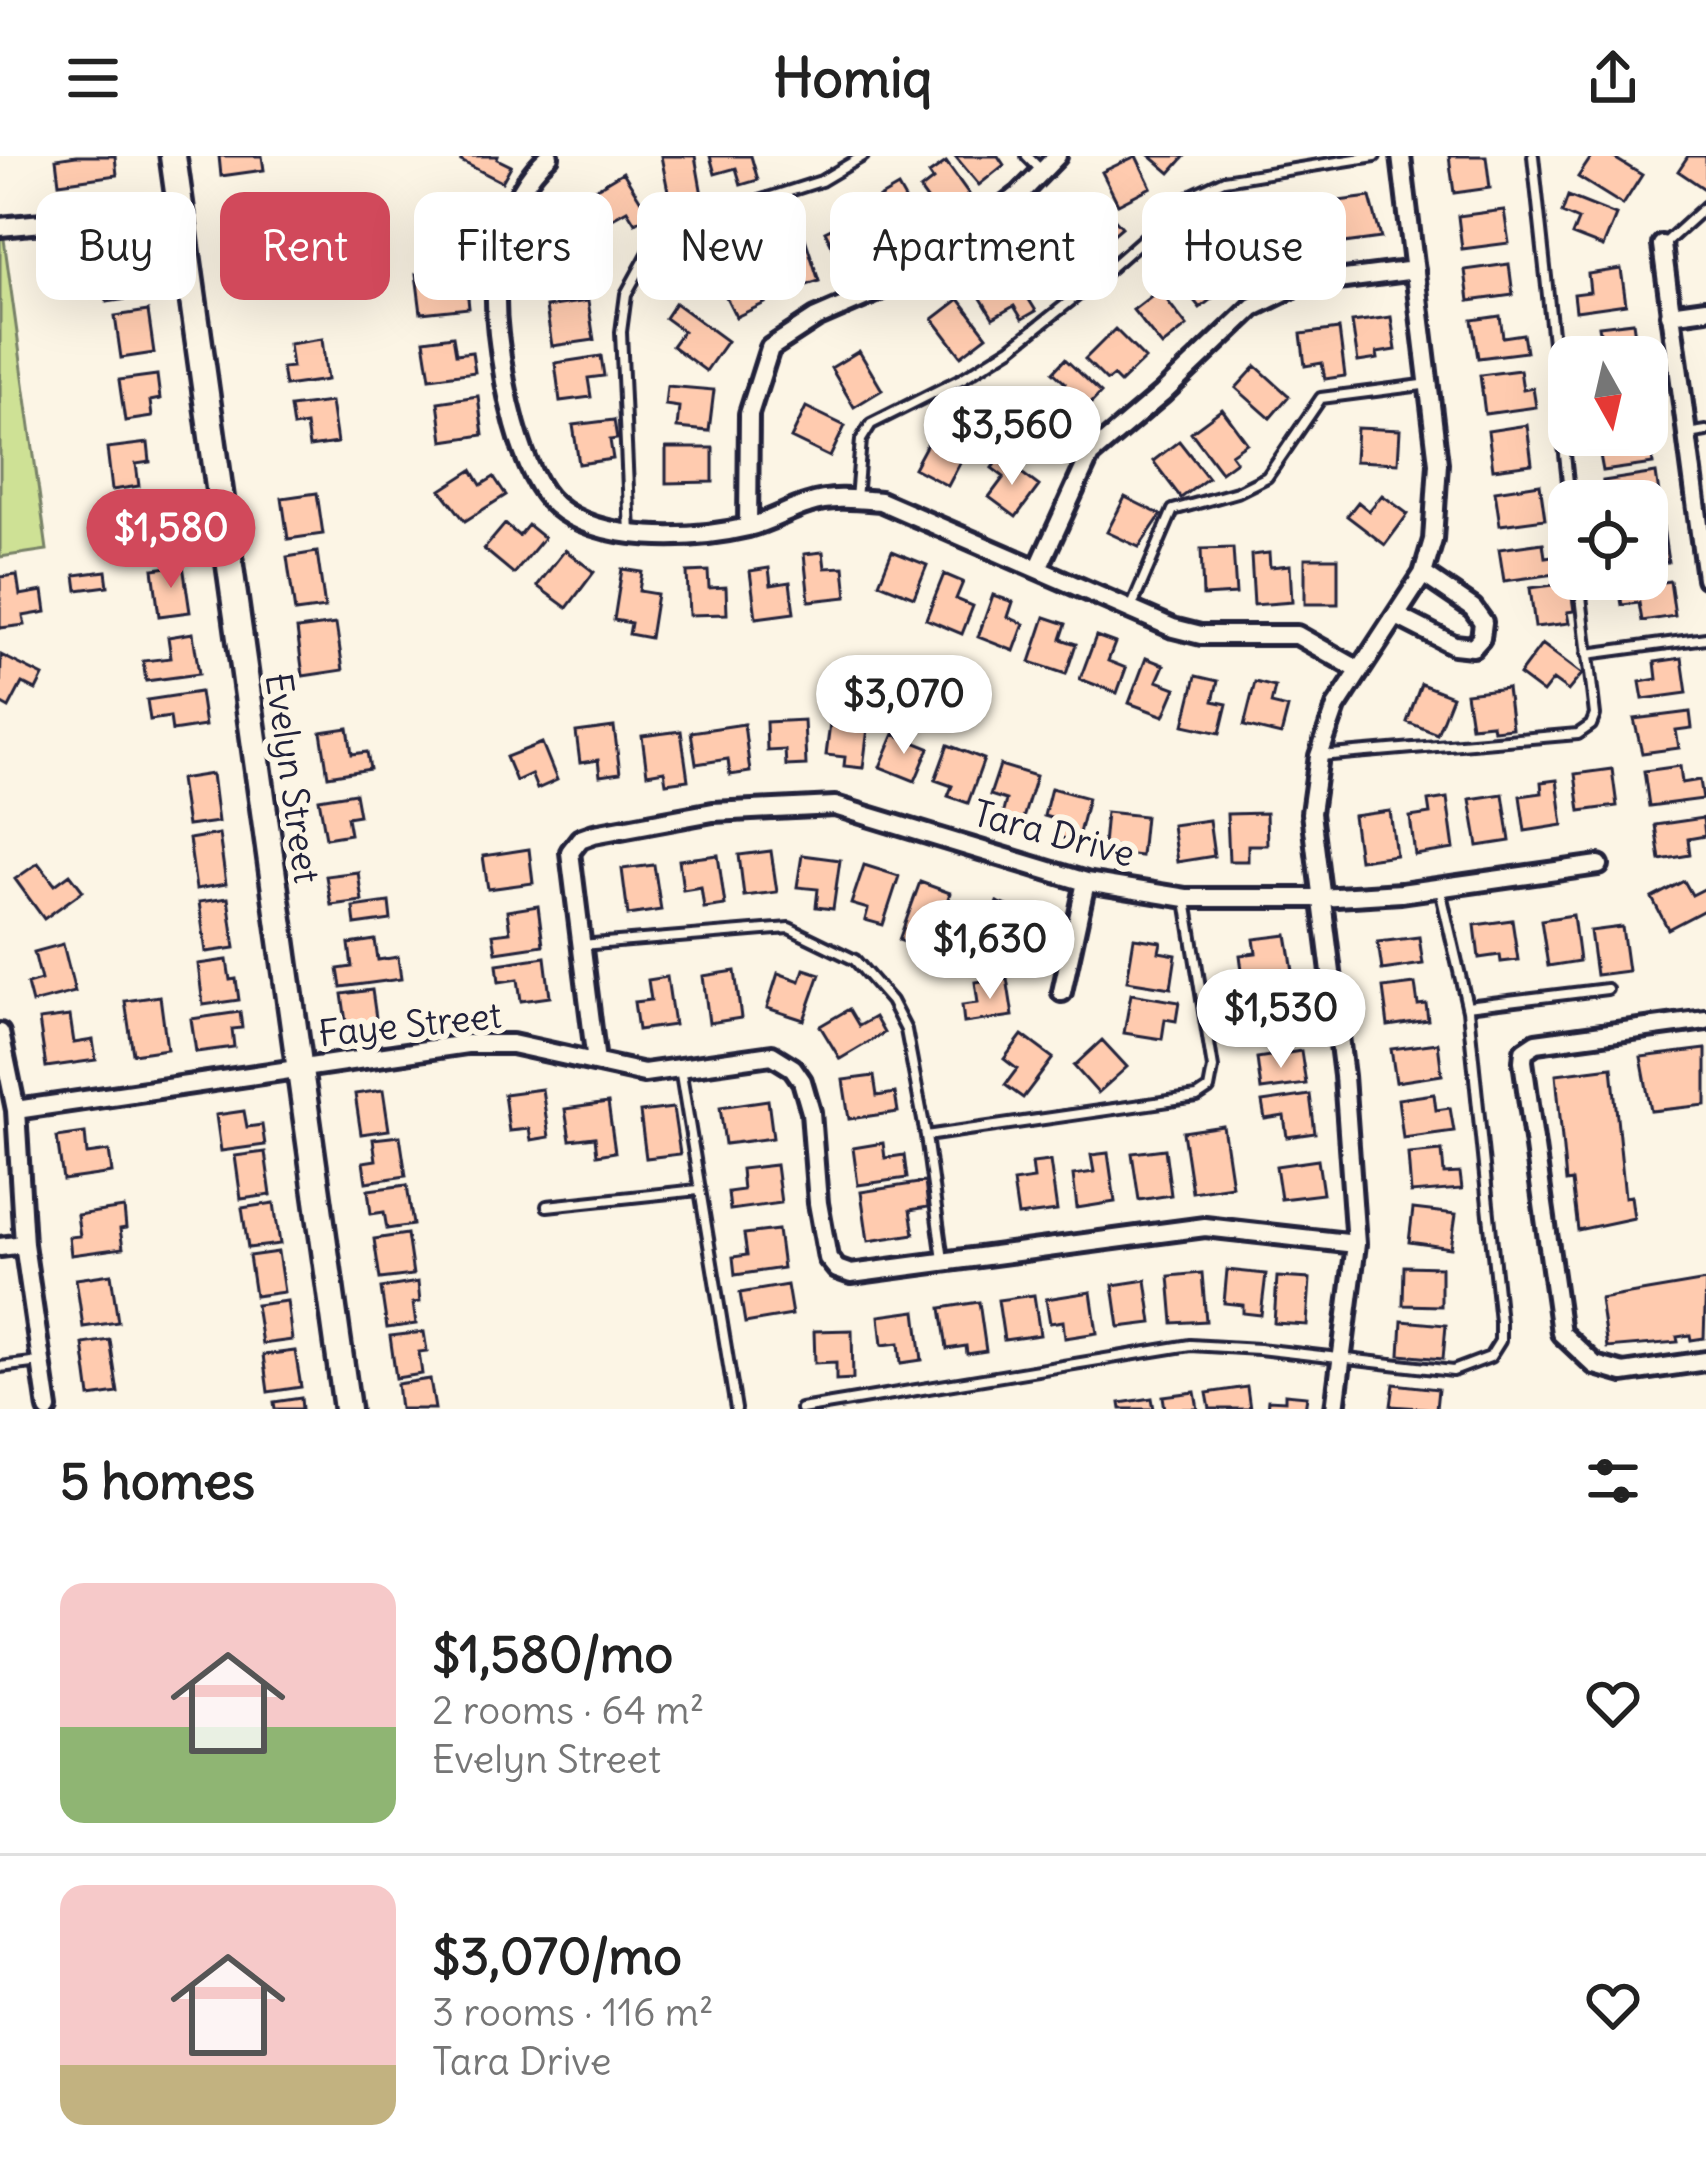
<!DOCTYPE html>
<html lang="en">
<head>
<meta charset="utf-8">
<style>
  body { margin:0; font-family:Delius,sans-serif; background:#f2f2f2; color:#222; height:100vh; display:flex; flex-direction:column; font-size:45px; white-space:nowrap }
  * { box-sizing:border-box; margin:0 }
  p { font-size:39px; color:#767676 }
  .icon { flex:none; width:66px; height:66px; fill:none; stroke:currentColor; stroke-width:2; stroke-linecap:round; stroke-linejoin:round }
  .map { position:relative; height:1253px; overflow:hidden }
  .details { display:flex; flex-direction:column; background:#fff; flex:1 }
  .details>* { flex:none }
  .top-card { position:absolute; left:36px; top:36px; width:1635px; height:108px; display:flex; gap:24px }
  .needle { width:78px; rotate:172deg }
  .fabs { position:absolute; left:1548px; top:180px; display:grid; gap:24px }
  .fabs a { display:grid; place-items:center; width:120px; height:120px; border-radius:24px; background:#fff; box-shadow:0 12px 48px #0002; font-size:60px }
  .price { position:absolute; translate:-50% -102px; padding:0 27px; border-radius:42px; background:#fff; color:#222; font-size:39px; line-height:78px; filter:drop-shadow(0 3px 6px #0008) }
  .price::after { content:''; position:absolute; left:50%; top:72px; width:36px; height:27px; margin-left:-18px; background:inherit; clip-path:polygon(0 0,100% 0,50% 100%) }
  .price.selected { background:#d1495b; color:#fff }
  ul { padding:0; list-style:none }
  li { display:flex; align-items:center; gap:36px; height:300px; padding:0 60px }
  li+li { border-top:3px solid #e0e0e0 }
  li span { display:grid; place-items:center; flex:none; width:336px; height:240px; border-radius:24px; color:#555 }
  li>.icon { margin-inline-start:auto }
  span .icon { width:144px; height:144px; fill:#fffc; stroke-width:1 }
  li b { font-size:51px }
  h2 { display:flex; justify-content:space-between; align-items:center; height:144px; padding:0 60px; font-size:51px }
  .pill { padding:0 42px; border-radius:24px; background:#fff; box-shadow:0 12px 48px #0002; font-size:42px; line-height:108px }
  .pill.selected { background:#d1495b; color:#fff }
  header { display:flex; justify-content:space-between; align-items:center; height:156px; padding:0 60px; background:#fff; font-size:54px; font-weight:800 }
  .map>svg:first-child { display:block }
</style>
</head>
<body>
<header><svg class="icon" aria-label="menu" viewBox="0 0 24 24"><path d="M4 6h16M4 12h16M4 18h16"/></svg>Homiq<svg class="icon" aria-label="share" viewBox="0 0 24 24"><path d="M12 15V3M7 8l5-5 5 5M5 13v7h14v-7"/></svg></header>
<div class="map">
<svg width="1706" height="1253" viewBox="0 0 1706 1253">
  <rect width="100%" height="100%" fill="#fcf5e5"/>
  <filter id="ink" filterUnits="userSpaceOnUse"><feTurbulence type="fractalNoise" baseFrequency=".00833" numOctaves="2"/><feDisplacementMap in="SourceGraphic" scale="24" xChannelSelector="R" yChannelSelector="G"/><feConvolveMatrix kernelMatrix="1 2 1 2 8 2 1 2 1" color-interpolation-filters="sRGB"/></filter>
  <g filter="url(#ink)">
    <!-- green -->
    <path fill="#cee195" stroke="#788268" stroke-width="3" d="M0,54L47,394L0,401Z"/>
    <!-- building -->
    <path fill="#ffcbaf" stroke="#22223b" stroke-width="3" d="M76,0H115L117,19L59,27L56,3Z
      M219,0H262L264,14L221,20Z
      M463,0H498L497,3L511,10L502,26L461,5Z
      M661,0H695L702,39L670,45Z
      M710,0H751L758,24L741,29L736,12L715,18Z
      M955,0H998L1004,9L979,29Z
      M1136,0L1151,31L1118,48L1102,16Z
      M1150,0H1185L1170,17Z
      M1449,0H1486L1490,32L1454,37Z
      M1592,0H1611L1642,19L1623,49L1578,21Z
      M1688,0H1706V34L1678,15Z
      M946,6L969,38L938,59L920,34L933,24L929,18Z
      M623,16L649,58L635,67L627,54L607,65L590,36Z
      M898,31L921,72L888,90L873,64L887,56L879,42Z
      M1092,38L1122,71L1108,83L1099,73L1084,87L1062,63Z
      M1568,40L1616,59L1603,91L1572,79L1578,64L1562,57Z
      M440,41L469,47L464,67L480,70L475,89L431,79Z
      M1370,41L1381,82L1344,87L1338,45Z
      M1325,43L1331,90L1294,96L1290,65L1309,62L1307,45Z
      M266,52L270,81L236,85L232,56Z
      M1504,54L1509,87L1462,93L1458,60Z
      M1262,57L1277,102L1246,112L1230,68Z
      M854,61L872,100L844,114L825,75Z
      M575,68L612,96L593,121L556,92Z
      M803,76L819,125L782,137L772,107L791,100L785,83Z
      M1051,77L1077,110L1052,130L1026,97Z
      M272,94L277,132L237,138L232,99Z
      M1204,98L1229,129L1200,152L1175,121Z
      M128,102L131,123L145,121L147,140L107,146L102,105Z
      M745,105L765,147L736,161L715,119Z
      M1509,108L1513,139L1469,145L1465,114Z
      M1010,113L1036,155L1022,163L1014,150L993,162L976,134Z
      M1621,113L1626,148L1576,155L1574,138L1590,136L1588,118Z
      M450,114L452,134L467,132L469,152L421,157L416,118Z
      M1159,134L1187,170L1162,190L1133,154Z
      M959,143L987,180L961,200L933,163Z
      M588,145L594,184L552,190L546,151Z
      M675,147L727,185L706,215L672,190L683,175L665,162Z
      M148,155L154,197L121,202L115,160Z
      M1500,160L1503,181L1523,178L1526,196L1478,202L1472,164Z
      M1391,161L1396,194L1377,197L1378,203L1358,206L1352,166Z
      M1633,166L1638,201H1587L1585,192L1602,189L1599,170Z
      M1115,173L1145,203L1120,227L1113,220L1107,225L1085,203Z
      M1339,173L1345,220L1325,223L1322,207L1305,210L1301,178Z
      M453,180L456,198L472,196L475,216L430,222L424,184Z
      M322,183L327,224L285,230L282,212L292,211L289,188Z
      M859,195L882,234L854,251L831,212Z
      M601,200L604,220L588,222L591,241L560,245L555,207Z
      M1065,203L1101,237L1074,265L1050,243L1065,227L1053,216Z
      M1256,210L1289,240L1270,262L1236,232Z
      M1520,214L1523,234L1533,232L1536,251L1485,258L1480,219Z
      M157,219L160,243L150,245L152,261L125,265L119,224Z
      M667,230L714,234L709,275L677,272L679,251L665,249Z
      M478,240L483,279L443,285L438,246Z
      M331,246L337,287L309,291L306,269L293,271L290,251Z
      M806,251L845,270L830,301L791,282Z
      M1033,251L1067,280L1045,305L1011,275Z
      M1222,253L1247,287L1231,298L1236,305L1221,316L1191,276Z
      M614,264L617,283L610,284L613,303L579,308L573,269Z
      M1527,269L1532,308L1493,313L1488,275Z
      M1357,272L1400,274L1398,307L1355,305Z
      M1648,273L1653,308L1603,315L1600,299L1617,296L1615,279H1647Z
      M954,279L970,288L948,330L914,312L928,286L946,296Z
      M1179,285L1208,322L1181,342L1153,305Z
      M148,287L150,306L136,308L139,330L112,334L107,292Z
      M666,292H713V326L666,327Z
      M1000,301L1039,330L1016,361L989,341L1004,321L992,312Z
      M472,314L481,329L494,321L506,339L465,365L441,334Z
      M1656,317L1661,352L1647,354V345H1623L1622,340L1606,342L1603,325Z
      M1540,328L1545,363L1500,369L1495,335Z
      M317,337L323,378L288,383L282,342Z
      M1382,339L1408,358L1385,389L1347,360L1358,346L1369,355Z
      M1125,341L1161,359L1139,391L1107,376Z
      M155,342L158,361L144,363L148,385L122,389L116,347Z
      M505,368L519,380L528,369L544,382L514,418L484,393Z
      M1663,371L1668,406L1647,409V374Z
      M1543,387L1545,401L1561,399L1564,417L1504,425L1499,393Z
      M1233,392L1236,438L1203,440L1201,393Z
      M565,394L594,416L567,452L537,430Z
      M892,395L927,409L914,441L879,427Z
      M317,396L325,452L295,456L287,401Z
      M823,396L825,412L844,411L847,441L809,445L804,398Z
      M1269,397L1270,411L1290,409L1292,446L1254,449L1251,399Z
      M1305,402H1338V448H1305Z
      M183,409L190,456L159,460L153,413Z
      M769,412L771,429L790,426L794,457L756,462L750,415Z
      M622,413L642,416L639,435L657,438L650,482L629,478L631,467L614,464Z
      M106,415L108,430L77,434L75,419Z
      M708,415L709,432L726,431L727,458L689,459L687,416Z
      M944,418L963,426L956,443L973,450L962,478L926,463Z
      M17,419L20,439L43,435L46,456L23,460L25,469L0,472V421Z
      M1670,425L1675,460L1642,465L1639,447L1622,449L1619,432Z
      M1570,427L1574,455L1567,456L1569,467L1535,471L1530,432Z
      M993,439L1013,446L1008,461L1024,468L1014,495L978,481Z
      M1045,461L1066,468L1061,483L1076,488L1066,518L1030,506Z
      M336,468L343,514L303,520L297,473Z
      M193,477L199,518L146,525L143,505L171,502L168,481Z
      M1096,480L1115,487L1108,505L1126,512L1117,537L1080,523Z
      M1542,488L1582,518L1568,535L1553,524L1543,537L1519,519Z
      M1,499L43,520L36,534L22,527L9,552L0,547Z
      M1146,502L1164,509L1157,525L1176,532L1164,560L1129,547Z
      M1682,502L1687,537L1643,543L1640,526L1657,523L1655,506Z
      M1196,520L1218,525L1213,545L1227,548L1220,577L1184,569Z
      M1255,526L1275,531L1271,548L1288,552L1281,579L1244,570Z
      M1421,528L1452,540L1437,578L1407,566Z
      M1507,532L1512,572L1493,574L1492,568L1471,570L1466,537Z
      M200,536L205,570L172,575L170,561L150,564L147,544Z
      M1690,556L1692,572L1676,574L1679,592L1642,597L1634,563Z
      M804,564L806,609L786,610L785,594L767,595L766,566Z
      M830,567L868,572L863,612L844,610L845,601L826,599Z
      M744,568L750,616L730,619L728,603L696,608L691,576Z
      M614,571L620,617L600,620L598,604L580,607L576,576Z
      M348,572L352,598L367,596L370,613L328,620L321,576Z
      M681,575L688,624L666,627L664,615L647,618L642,580Z
      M894,578L929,592L915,625L880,611Z
      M542,587L557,624L537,633L531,618L516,625L506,601Z
      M948,589L984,603L968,647L948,640L952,630L935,624Z
      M1000,609L1036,620L1022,666L1002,660L1006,644L990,639Z
      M1680,610L1682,627L1700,624L1703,643L1649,650L1644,615Z
      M1612,613L1617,650L1580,655L1575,618Z
      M212,618L218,666L187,670L180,623Z
      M1557,624L1563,669L1525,675L1520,640L1542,637L1541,626Z
      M1051,632L1088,642L1077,685L1057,681L1061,665L1044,660Z
      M355,637L359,659L347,661L350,678L326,682L319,643Z
      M1503,638L1510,685L1478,690L1470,643Z
      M1447,642L1454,693L1415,699L1410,661L1430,658L1428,645Z
      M1390,655L1396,699L1359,704L1353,660Z
      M1106,656L1145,660L1141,700L1122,698V691L1103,689Z
      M1266,657L1267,689H1248V705H1229L1227,658Z
      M1703,662L1705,680L1688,683L1690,699L1660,704L1655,669Z
      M1209,664L1214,700L1177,706L1172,669Z
      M219,678L226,728L196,733L189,683Z
      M529,693L533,727L488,733L483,700Z
      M771,695L777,736L744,740L739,699Z
      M718,699L725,749L704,752L701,731L683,734L679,704Z
      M802,699L840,704L833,753L816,751L818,733L797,731Z
      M38,707L55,729L70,718L83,735L44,763L15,723Z
      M654,709L661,754L628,759L622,713Z
      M864,709L899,720L883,769L865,764L868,753L851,748Z
      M358,716L362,745L331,749L326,720Z
      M1684,725L1692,739L1706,732V753L1668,773L1652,742Z
      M920,726L950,737L930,795L899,784Z
      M228,742L235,792L206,796L199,746Z
      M389,746L391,764L355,769L353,751Z
      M997,746L1038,762L1026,792L985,776Z
      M538,750L543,789L496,796L493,778L510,776L507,755Z
      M1573,759L1579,805L1548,810L1541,764Z
      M1512,764L1518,804L1501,806L1500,799L1479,802L1475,769Z
      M1622,771L1628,815L1596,819L1590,775Z
      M1287,779L1293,815L1243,822L1240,799L1256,797L1254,783Z
      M1419,781L1423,808L1382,814L1378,786Z
      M1134,782L1161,786L1159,796L1176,799L1171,832L1127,825Z
      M375,784L378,804L398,801L401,823L341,831L338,813L352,811L349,788Z
      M63,788L75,836L32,847L27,828L41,824L34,796Z
      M545,801L550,841L521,845L518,823L499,826L497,808Z
      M227,804L230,824L236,823L239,844L203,849L198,808Z
      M804,813L820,818L804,864L767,852L778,817L800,825Z
      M735,815L741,862L709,867L703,820Z
      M667,821L674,869L638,874L634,846L651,844L648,824Z
      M1007,822L1013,860L964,867L962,849L978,847L975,826Z
      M1415,828L1418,849L1426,848L1428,864L1388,870L1383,832Z
      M1295,833L1301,872L1252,879L1250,860L1257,859L1254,839Z
      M372,834L378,876L348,880L342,838Z
      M1131,838L1179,846L1176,865L1165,863L1162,883L1124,877Z
      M160,840L167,893L133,898L125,845Z
      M849,853L859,870L875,861L884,877L840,903L820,870Z
      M240,856L242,872L232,873L234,891L196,896L191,863Z
      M70,860L74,887L93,884L96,904L46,911L39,864Z
      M1022,879L1053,902L1023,942L1005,929L1017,913L1004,903Z
      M1102,884L1127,911L1098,937L1074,910Z
      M1438,887L1442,919L1396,926L1391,893Z
      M1706,893V949L1651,955L1641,901Z
      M1301,895L1306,928L1261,934L1257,902Z
      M1612,911L1625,1041L1631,1040L1634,1062L1578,1074L1572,1025L1566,1026L1556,918Z
      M874,920L877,940L895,937L898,956L849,963L843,924Z
      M542,933L549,981L531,984L529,973L509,975L504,938Z
      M383,934L389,974L361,978L355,938Z
      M1434,938L1436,954L1450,952L1454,975L1403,982L1398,943Z
      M1310,939L1315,977L1287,981L1284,960L1265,963L1262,946Z
      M768,944L773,982L725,988L720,951Z
      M608,947L615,996L597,999L595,981L570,984L565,953Z
      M673,952L680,998L646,1002L640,956Z
      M244,955L247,971L262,969L265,989L221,995L216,959Z
      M1223,970L1232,1030L1192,1036L1183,976Z
      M85,977L87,998L109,995L112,1017L63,1024L57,981Z
      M400,980L406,1020L366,1026L363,1006L376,1004L373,983Z
      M883,987L885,1002L904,999L907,1022L858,1029L853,992Z
      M1165,993L1171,1039L1139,1044L1132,997Z
      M1442,995L1444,1018L1460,1017L1462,1033L1411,1037L1408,998Z
      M265,996L271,1039L241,1043L235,1000Z
      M1108,997L1115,1046L1077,1052L1073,1019L1094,1016L1091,999Z
      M1318,1004L1323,1038L1281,1043L1276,1010Z
      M1050,1005L1057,1055L1018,1060L1013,1026L1034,1023L1032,1007Z
      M776,1009L781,1047L730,1054L728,1036L743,1034L741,1013Z
      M925,1026L928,1051L910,1054L914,1078L868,1085L861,1036Z
      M407,1029L413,1069L387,1073L384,1056L371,1058L368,1034Z
      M274,1047L280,1088L248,1092L242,1052Z
      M124,1052L126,1072L120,1073L123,1092L71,1099L69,1081L80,1080L77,1059Z
      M1413,1053L1456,1058L1451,1092L1409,1086Z
      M778,1074L783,1112L735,1119L733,1101L747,1099L744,1078Z
      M407,1078L413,1119L380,1123L374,1083Z
      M278,1096L284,1136L255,1140L249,1100Z
      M1404,1110L1441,1111V1150L1403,1149Z
      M1227,1114L1266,1118L1261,1159L1243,1157V1149L1224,1147Z
      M1202,1117L1206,1165L1173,1167L1169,1120Z
      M111,1118L118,1166L83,1171L76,1123Z
      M1277,1121L1310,1123L1307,1169L1274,1167Z
      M1146,1124L1152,1167L1119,1171L1113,1129Z
      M1706,1125L1704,1182L1691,1184L1690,1179L1677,1181L1678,1186L1607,1192L1600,1143Z
      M418,1126L420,1146L413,1147L416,1168L387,1172L381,1132Z
      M787,1129L792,1159L745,1167L740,1137Z
      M1091,1136L1097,1177L1065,1182L1063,1165L1050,1167L1046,1143Z
      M1034,1139L1040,1179L1004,1184L998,1144Z
      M287,1145L292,1184L262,1188L256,1149Z
      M979,1146L986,1195L967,1198L966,1190L947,1193L941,1152Z
      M916,1155L922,1204L901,1207L899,1187L882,1189L879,1160Z
      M1402,1165L1446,1169L1443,1203L1400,1199Z
      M852,1174L853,1223L836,1224V1206L815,1207L814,1175Z
      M424,1176L427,1195L419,1196L422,1218L396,1222L390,1180Z
      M110,1184L118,1237L90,1241L83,1188Z
      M295,1195L301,1231L268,1236L263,1199Z
      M430,1223L435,1253H400L397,1228Z
      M1394,1228L1438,1233L1436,1253L1391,1250Z
      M1247,1231L1250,1253H1210L1207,1237Z
      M1195,1236L1198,1253H1165L1163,1240Z
      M1285,1238L1307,1240L1305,1253H1267L1268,1244L1285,1245Z
      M301,1242L302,1253H275L274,1246Z
      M1152,1242L1154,1253H1121L1120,1247Z"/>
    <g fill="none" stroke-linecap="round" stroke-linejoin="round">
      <!-- lane casing -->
      <g stroke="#22223b" stroke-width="16">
        <path id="lane" d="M1027,0L1042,15
          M1533,0L1570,345
          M1663,89L1706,50
          M1688,278L1706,275
          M856,343L861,284L871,268L963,222L1011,192L1093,127L1194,38L1224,24L1375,0
          M630,378L621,176L626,138L654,87L699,64L821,25L863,0
          M1132,450L1173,354L1237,336L1267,321L1321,242L1430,228
          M1587,498L1706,482
          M1320,600L1578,578L1591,569L1595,559L1579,423
          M581,789L789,772L855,804L891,845L906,874L926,980L943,1104
          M1467,850L1607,833
          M680,912L736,1253
          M926,980L1197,941L1209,933L1213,912L1186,744
          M547,1050L698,1034
          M0,1211L40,1206
          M801,1253L1190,1189L1259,1193L1453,1215L1490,1201L1500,1185V1166L1468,854L1440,733"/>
      </g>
      <!-- street casing -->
      <g stroke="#22223b" stroke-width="26">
        <path id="street" d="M549,0C502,41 491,119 498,178C503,224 519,317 555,349C600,388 693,384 748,371C769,366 788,354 808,348C831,340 856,343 880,345L1173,472L1201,479H1297L1359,514
          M0,71L182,54
          M1662,89L1706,422
          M1670,158L1706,153
          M748,371L749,258L770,192L816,162L876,136L947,95L1020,38L1057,0
          M1038,413L1090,299L1162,238L1253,151L1298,129L1415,114
          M1397,460L1454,489L1473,491L1481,482L1483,466L1473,452L1423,418
          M1062,836L1086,726
          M1706,864L1536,887L1524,895L1523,905L1561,1177L1595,1209L1623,1217L1706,1205
          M0,877L16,954L24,1088L48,1253
          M596,906L570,696L580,683L594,678L713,656L835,650L1086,726L1186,742H1320L1401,737L1599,709
          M16,954L467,888H512L644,917L772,899L793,912L802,925L811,956L818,1047L828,1102L837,1113L851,1118L1205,1071L1356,1088
          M0,1091L24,1088
          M1335,1253L1356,1088L1344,920L1311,657L1319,600L1336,551L1423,418L1433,384L1438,307L1401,0"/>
      </g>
      <!-- secondary casing -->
      <g stroke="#22223b" stroke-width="33">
        <path id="secondary" d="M173,0L347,1253"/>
      </g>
      <!-- lane -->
      <use href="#lane" stroke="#fcf5e5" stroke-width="8"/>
      <!-- street -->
      <use href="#street" stroke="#fcf5e5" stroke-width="16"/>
      <!-- secondary -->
      <use href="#secondary" stroke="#fcf5e5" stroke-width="24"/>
    </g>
  </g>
  <g text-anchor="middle" stroke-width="12" stroke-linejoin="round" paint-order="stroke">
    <!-- street labels -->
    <g font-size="36" fill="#22223b" stroke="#fcf5e5">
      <text transform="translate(293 622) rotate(82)" y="13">Evelyn Street</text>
      <text transform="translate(1054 677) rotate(15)" y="13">Tara Drive</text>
      <text transform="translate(410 868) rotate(-6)" y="13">Faye Street</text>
    </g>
  </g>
</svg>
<div class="fabs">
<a><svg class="needle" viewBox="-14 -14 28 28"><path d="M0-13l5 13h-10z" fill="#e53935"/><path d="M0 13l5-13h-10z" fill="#767676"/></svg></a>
<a><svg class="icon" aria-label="locate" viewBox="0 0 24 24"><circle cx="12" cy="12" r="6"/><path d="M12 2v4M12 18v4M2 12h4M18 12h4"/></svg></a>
</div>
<b class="price" style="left:1012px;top:332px">$3,560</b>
<b class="price selected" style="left:171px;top:435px">$1,580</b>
<b class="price" style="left:904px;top:601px">$3,070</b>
<b class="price" style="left:990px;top:846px">$1,630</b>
<b class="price" style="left:1281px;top:915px">$1,530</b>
<div class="top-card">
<a class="pill">Buy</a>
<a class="pill selected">Rent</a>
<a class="pill">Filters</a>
<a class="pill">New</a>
<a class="pill">Apartment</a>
<a class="pill">House</a>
</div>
</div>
<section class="details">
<h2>5 homes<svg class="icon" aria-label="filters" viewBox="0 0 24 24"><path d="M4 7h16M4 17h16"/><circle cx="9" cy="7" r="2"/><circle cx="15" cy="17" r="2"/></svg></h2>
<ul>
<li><span style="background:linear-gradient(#f6c9c9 60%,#8fb573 0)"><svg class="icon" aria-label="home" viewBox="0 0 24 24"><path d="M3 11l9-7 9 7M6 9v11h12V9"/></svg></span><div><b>$1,580/mo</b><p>2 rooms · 64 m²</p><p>Evelyn Street</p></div><svg class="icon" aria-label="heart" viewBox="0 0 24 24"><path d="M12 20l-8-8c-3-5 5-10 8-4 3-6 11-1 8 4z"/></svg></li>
<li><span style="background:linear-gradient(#f6c9c9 75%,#c2b280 0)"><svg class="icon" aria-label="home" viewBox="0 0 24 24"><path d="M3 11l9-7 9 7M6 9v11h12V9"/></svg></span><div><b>$3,070/mo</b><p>3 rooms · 116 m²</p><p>Tara Drive</p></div><svg class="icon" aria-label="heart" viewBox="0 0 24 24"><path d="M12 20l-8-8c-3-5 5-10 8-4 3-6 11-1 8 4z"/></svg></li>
</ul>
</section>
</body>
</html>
